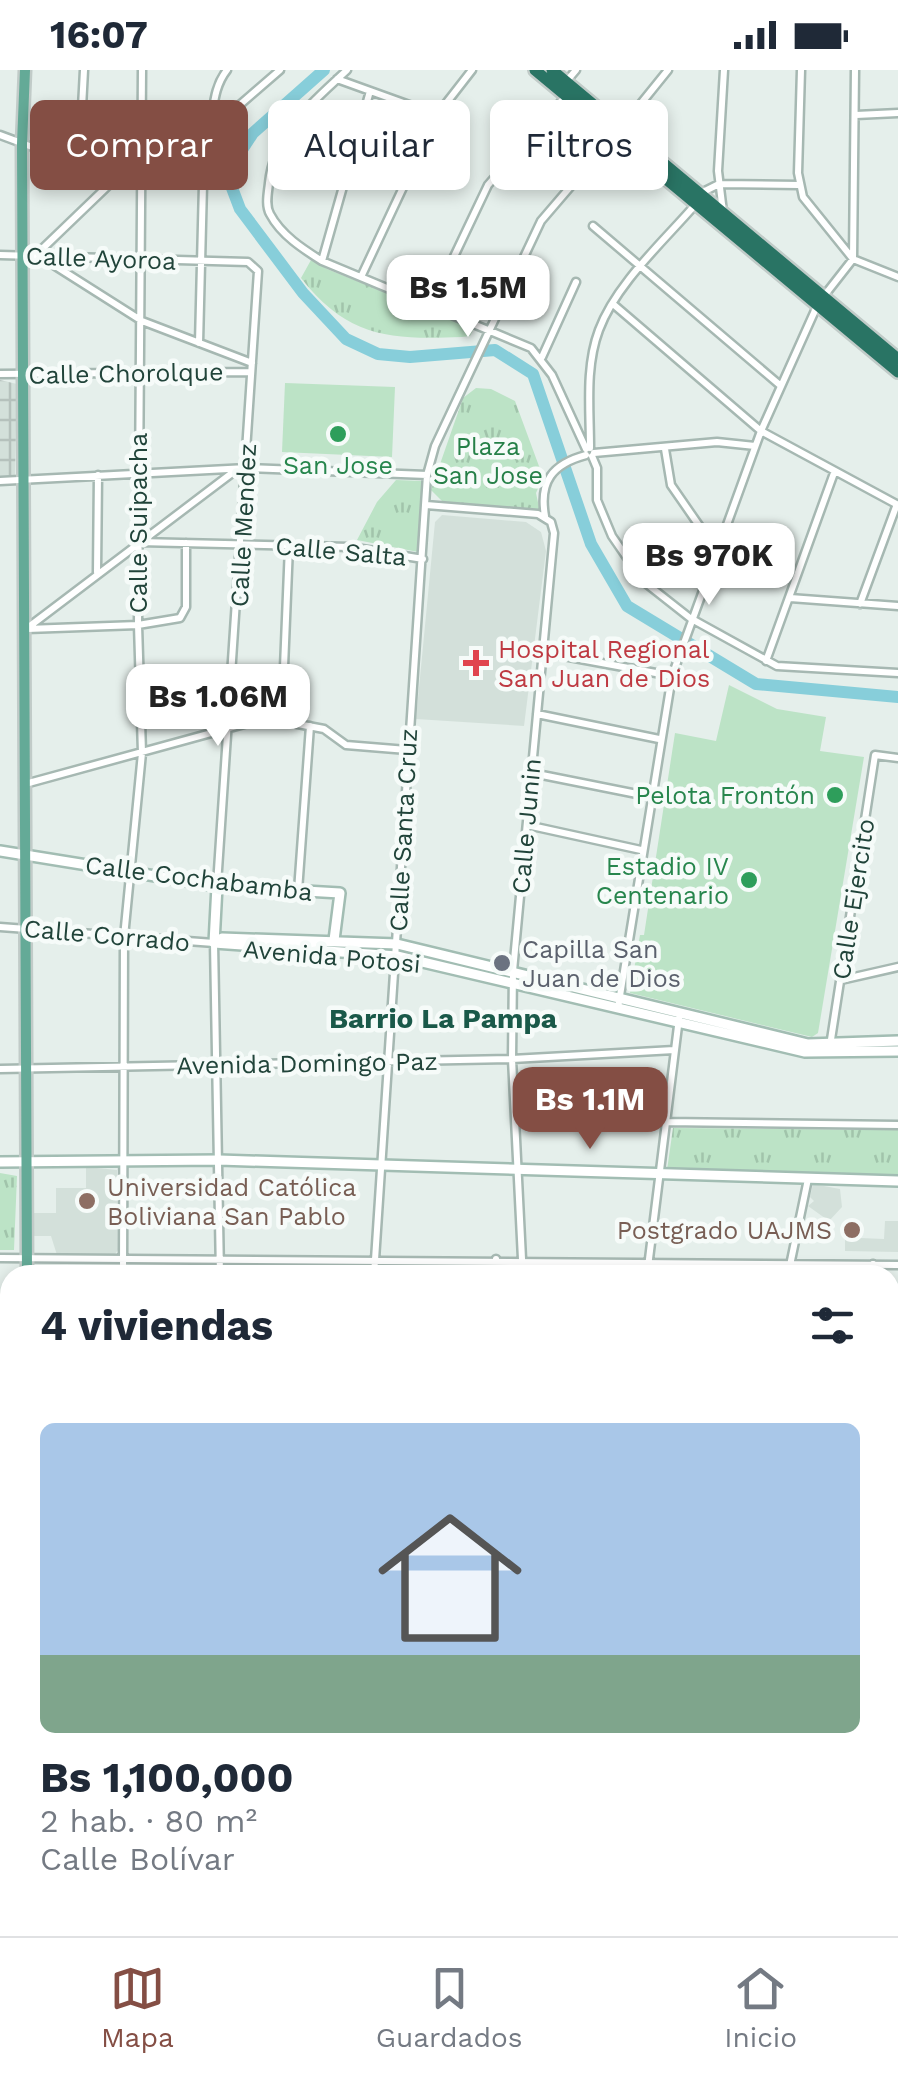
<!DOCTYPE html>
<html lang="es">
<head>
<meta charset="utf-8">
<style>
  body { margin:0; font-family:"Work Sans",sans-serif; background:#f6f6f7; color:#1f2937; height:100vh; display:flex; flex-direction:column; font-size:38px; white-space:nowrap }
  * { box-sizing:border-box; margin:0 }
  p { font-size:32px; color:#747a83 }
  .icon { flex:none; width:55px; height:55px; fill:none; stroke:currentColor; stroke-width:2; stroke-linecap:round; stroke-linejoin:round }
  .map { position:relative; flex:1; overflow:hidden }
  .details { position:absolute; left:0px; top:1195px; width:900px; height:672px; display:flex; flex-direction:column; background:#fff; border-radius:30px 30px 0 0; box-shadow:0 5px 15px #0003 }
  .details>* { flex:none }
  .hud { position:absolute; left:30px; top:30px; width:840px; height:90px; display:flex; gap:20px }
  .price { position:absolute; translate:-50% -85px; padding:0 22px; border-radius:20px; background:#fff; color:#222; font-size:32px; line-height:65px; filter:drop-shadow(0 2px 5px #0008) }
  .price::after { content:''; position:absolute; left:50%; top:60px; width:30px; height:22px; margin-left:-15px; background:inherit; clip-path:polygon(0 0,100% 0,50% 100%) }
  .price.current { background:#844e44; color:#fff }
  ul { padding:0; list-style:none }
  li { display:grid; align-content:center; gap:20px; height:530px; padding:0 40px }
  li span { display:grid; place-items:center; height:310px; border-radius:15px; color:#555 }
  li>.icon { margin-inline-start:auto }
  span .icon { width:180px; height:180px; fill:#fffc; stroke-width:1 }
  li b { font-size:42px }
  h2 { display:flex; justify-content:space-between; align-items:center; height:120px; padding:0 40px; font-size:42px }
  .pill { padding:0 35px; border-radius:15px; background:#fff; box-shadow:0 5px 15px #0003; font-size:35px; line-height:90px }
  .pill.current { background:#844e44; color:#fff }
  .status { display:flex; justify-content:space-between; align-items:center; height:70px; padding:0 50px; background:#fff; direction:ltr }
  .status svg { height:28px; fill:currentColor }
  .dock { display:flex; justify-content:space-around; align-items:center; height:140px; border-top:2px solid #e0e1e3; background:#fff; font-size:28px; color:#747a83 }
  .dock a { display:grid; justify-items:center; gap:5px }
  .dock .current { color:#844e44 }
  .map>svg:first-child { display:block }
</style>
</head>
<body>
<div class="status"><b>16:07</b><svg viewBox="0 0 49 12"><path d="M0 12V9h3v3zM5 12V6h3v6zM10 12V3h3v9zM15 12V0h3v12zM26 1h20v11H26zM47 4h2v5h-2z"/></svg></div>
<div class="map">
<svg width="898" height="1866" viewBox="0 0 898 1866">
  <defs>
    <pattern id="industrial-grid" width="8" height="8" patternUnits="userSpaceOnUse" patternTransform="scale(2.5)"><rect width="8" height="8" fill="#d3e0da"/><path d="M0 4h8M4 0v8" fill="none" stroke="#b5c1bc"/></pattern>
    <pattern id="grass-tufts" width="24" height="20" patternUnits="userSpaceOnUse" patternTransform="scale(2.5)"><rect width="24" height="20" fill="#bce3c6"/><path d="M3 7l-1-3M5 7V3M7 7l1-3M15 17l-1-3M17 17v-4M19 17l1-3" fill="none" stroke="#a1c4ab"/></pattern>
  </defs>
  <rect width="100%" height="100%" fill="#e5efeb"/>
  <!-- built -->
  <path fill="#d3e0da" d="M442,445L526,452L541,462L546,481L524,656L416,649L435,452Z
    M86,1097L117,1100L118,1180L115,1184L57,1185L51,1166H31V1143H56V1118H86Z
    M813,1114L840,1119L842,1137L829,1151L808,1136L814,1131L810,1127Z
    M885,1151H898V1182L845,1181V1152H859L860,1168L884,1169Z"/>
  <!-- industrial -->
  <path fill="url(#industrial-grid)" d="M0,310L17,314L15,405L0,406Z"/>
  <!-- grass -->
  <path fill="url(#grass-tufts)" d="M311,190L327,199L474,258L470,266L462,267C391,270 348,268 301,208Z
    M476,318L491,319L515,331L543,407L536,423L540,442L445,434L431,420L463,328Z
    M396,410L422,411L418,482L357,470L377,432Z
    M673,1058L898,1060V1106L667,1100Z
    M0,1103L17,1106L14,1180H0Z
    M330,1858L460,1862L601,1858C511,1866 419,1866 330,1858Z"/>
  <!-- pitch -->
  <path fill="#bce3c6" d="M285,313L395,317L392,387L282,382Z
    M729,615L777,639L826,647L820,681L864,687L818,963L812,967L630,923L640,865H644L675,663L716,671Z
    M0,1824L10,1826V1858H187L235,1866H0Z"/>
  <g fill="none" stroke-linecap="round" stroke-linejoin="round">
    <!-- river -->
    <path stroke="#87ceda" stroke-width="12" d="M324,0L253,63L234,92L229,110L240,139L303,223L346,269L378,284L410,287L495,280L533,304L591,474L627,536L756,614L898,627"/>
    <!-- street casing -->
    <g stroke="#a6b8b2" stroke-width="11">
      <path id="street" d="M347,0C312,33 274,62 269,113C268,123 265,135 270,144C281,165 303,179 322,191L531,278L552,305L586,379
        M801,0L798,103L803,127L853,189L898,207
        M337,9L437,45
        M565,13L576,0
        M856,45L898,43
        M622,57L668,0
        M0,65L116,108
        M79,94L84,0
        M701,123L719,114L799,115
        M723,142L718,101L724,0
        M593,156L781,316
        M38,183L142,83L212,59L280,0
        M0,185L248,192L258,201L217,815
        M38,185L142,251L252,293
        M322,191L370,21
        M361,207L437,45L472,0
        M824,226L853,189L855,0
        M613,234L761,361L898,435
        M431,235L488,115L565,27
        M199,273L204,75C216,50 209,23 227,0
        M542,287L576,212
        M0,304L251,302
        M590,378C590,339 585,297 599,260C616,214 663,172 695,135
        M665,379L671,415L716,480
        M594,383L717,372L755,376
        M592,386L597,398V430L612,466L643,511L690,548L777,596L898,603
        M0,411L247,398L427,405
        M426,435L538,444L551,452L554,463L513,901L512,989L522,1189
        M545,446C539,412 552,394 586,385
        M139,472L350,477L423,489
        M97,502L98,405
        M790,528L898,536
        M860,534L897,434
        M26,559L236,400
        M27,559L138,555L180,548L186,537V473
        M542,582L672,606
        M766,591L834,403
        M284,597L289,476
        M537,644L659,669
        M532,703L652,727
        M25,714L266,648L324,659L346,675L407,680
        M527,755L641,780
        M298,821L310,656
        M0,857L214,873L220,1205
        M841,910L898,897
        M618,938L672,606L761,361L817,236
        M830,976L875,685L898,688
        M0,999L512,989L674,980
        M666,1052L898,1055
        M0,1188L898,1195
        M123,1205L124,867L142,683L138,555L142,0
        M374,1205L427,405L435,376L541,151L613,67
        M496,1205V1189
        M647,1205L679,948
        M788,1205L808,1109
        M872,1205L873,1194
        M0,1283H10
        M890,1283H898
        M0,1470H10
        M0,1563L10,1564
        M890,1573L898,1574
        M0,1657H10
        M890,1677L898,1678"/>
    </g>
    <!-- secondary casing -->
    <g stroke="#a2bdb3" stroke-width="14">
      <path id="secondary" d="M0,781L217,816L340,823L334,870
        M214,873L222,868L397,874L808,974L898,971
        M214,873L397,886L805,982L898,981
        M214,873L217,816
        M0,1092L219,1090L898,1111
        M890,1376H898
        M0,1377H10
        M890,1510L898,1514
        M0,1780L10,1782
        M890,1800L898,1799"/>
    </g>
    <!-- primary casing -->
    <g stroke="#c1cbc8" stroke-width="15">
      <path id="primary" d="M25,0L22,74L27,1205
        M0,1804L10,1805
        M0,1814L10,1816
        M890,1821H898
        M890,1838L898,1837
        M890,1852L898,1851
        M236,1858L291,1866
        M312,1858L361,1866
        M787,1858L789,1866
        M559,1866L621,1858
        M647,1866L726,1858L769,1866
        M824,1866L828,1858
        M832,1866L855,1858"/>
    </g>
    <!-- highway casing -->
    <g stroke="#c1cbc8" stroke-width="16">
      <path id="highway" d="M535,0L898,302
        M552,0L898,289"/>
    </g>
    <!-- street -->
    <use href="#street" stroke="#fff" stroke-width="6"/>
    <!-- secondary -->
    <use href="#secondary" stroke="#fff" stroke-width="9"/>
    <!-- primary -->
    <use href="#primary" stroke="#64aa97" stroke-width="10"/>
    <!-- highway -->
    <use href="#highway" stroke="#297464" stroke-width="11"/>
  </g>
  <!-- markers -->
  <g fill="#2e9e5b" stroke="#f6fbf9" stroke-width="4">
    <circle cx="338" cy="364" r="10"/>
    <circle cx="835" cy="725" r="10"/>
    <circle cx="749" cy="810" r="10"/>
  </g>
  <path fill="#e0444e" stroke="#f6fbf9" stroke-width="4" d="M471 578h10v10h10v10h-10v10h-10v-10h-10v-10h10z"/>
  <circle fill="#6b7280" stroke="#f6fbf9" stroke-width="4" cx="502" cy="893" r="10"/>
  <g fill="#8d6e63" stroke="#f6fbf9" stroke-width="4">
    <circle cx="87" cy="1131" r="10"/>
    <circle cx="852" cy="1160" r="10"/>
  </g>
  <g text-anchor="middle" stroke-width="9" stroke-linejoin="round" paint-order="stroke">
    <!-- street labels -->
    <g font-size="25" fill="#21443a" stroke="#f6fbf9">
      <text transform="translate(101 188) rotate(2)" y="9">Calle Ayoroa</text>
      <text transform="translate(126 303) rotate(-1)" y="9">Calle Chorolque</text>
      <text transform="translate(138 453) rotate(-90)" y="9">Calle Suipacha</text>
      <text transform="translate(243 455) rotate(-87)" y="9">Calle Mendez</text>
      <text transform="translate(341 481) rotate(5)" y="9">Calle Salta</text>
      <text transform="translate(526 756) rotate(-85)" y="9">Calle Junin</text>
      <text transform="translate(403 760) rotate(-87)" y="9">Calle Santa Cruz</text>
      <text transform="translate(199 808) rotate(7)" y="9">Calle Cochabamba</text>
      <text transform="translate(853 829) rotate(-81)" y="9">Calle Ejercito</text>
      <text transform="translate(107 865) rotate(5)" y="9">Calle Corrado</text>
      <text transform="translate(332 886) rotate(5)" y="9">Avenida Potosi</text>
      <text transform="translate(307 993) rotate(-1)" y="9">Avenida Domingo Paz</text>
    </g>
    <!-- park labels -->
    <g font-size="25" fill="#268048" stroke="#f6fbf9">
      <text x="488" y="385">Plaza<tspan x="488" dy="29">San Jose</tspan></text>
    </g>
    <!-- leisure labels -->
    <g font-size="25" fill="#27864d" stroke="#f6fbf9" text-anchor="end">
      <text x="338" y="404" text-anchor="middle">San Jose</text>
      <text x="815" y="734">Pelota Frontón</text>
      <text x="729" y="805">Estadio IV<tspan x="729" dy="29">Centenario</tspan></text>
    </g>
    <!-- health labels -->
    <g font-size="25" fill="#be3a42" stroke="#f6fbf9" text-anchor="start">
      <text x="498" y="588">Hospital Regional<tspan x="498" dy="29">San Juan de Dios</tspan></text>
    </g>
    <!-- worship labels -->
    <g font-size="25" fill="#5b616d" stroke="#f6fbf9" text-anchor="start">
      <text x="522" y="888">Capilla San<tspan x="522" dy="29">Juan de Dios</tspan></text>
    </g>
    <!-- education labels -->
    <g font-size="25" fill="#785e54" stroke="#f6fbf9" text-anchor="start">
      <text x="107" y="1126">Universidad Católica<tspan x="107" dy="29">Boliviana San Pablo</tspan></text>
      <text x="832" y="1169" text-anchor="end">Postgrado UAJMS</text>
    </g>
    <!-- neighbourhood labels -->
    <g font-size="28" font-weight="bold" fill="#1a5949" stroke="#f6fbf9">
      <text x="443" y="958">Barrio La Pampa</text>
    </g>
  </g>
</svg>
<b class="price" style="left:468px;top:270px">Bs 1.5M</b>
<b class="price" style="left:709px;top:538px">Bs 970K</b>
<b class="price" style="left:218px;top:679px">Bs 1.06M</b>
<b class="price current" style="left:590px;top:1082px">Bs 1.1M</b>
<div class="hud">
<a class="pill current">Comprar</a>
<a class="pill">Alquilar</a>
<a class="pill">Filtros</a>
</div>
<section class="details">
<h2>4 viviendas<svg class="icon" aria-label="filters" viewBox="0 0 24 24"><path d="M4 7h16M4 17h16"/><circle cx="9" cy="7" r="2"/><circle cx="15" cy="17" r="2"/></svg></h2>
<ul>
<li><span style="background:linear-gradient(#a9c7e8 75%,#7fa58c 0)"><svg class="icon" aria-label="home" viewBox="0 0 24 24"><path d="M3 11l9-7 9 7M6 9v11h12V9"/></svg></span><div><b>Bs 1,100,000</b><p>2 hab. · 80 m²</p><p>Calle Bolívar</p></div></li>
</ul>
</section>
</div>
<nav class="dock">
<a class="current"><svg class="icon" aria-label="map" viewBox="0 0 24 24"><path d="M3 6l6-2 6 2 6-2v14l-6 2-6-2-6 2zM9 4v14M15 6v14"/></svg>Mapa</a>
<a><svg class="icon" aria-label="saved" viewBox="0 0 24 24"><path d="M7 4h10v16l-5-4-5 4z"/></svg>Guardados</a>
<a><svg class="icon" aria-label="home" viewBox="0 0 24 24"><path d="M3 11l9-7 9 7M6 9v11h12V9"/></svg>Inicio</a>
</nav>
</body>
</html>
